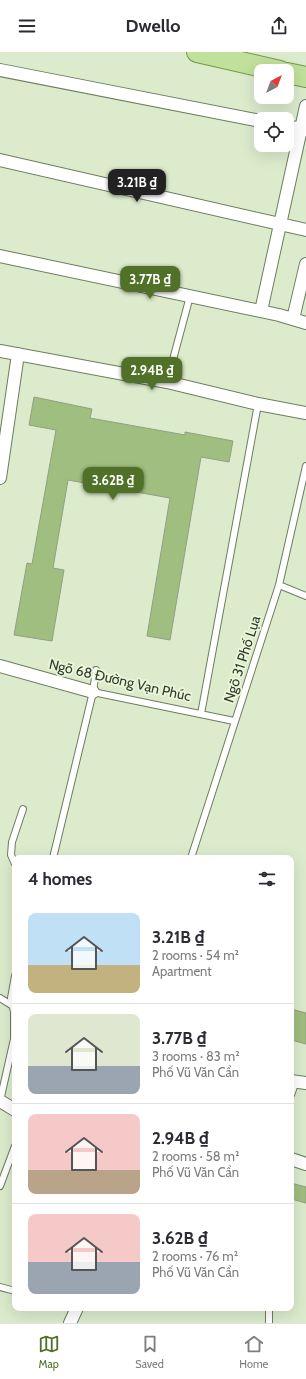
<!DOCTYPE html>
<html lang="en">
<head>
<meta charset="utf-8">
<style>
  body { margin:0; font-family:Cabin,sans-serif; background:#f7f7f7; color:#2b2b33; height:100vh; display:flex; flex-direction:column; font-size:15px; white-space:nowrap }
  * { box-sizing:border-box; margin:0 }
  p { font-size:13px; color:#7c7c81 }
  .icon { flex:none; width:22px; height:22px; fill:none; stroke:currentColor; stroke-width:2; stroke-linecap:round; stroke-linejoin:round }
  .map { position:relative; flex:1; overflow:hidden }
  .panel { position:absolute; left:12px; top:803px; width:282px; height:456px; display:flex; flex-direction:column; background:#fff; border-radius:8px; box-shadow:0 4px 16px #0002 }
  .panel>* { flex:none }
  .needle { width:26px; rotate:41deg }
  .fabs { position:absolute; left:254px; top:12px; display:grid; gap:8px }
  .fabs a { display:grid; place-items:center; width:40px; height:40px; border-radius:8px; background:#fff; box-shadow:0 4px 16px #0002; font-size:20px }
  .price { position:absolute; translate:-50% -34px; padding:0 9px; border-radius:8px; background:#507127; color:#fff; font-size:13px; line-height:26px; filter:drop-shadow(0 1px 2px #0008) }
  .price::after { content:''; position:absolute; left:50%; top:24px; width:12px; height:9px; margin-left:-6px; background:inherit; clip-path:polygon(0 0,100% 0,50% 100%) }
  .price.current { background:#222; color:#fff }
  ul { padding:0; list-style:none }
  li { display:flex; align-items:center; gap:12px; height:100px; padding:0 16px }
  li+li { border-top:1px solid #e1e1e2 }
  li span { display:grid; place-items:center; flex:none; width:112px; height:80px; border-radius:8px; color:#555 }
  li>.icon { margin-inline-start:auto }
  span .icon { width:48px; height:48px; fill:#fffc; stroke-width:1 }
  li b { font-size:17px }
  h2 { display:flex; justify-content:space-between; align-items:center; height:48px; padding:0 16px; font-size:17px }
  header { display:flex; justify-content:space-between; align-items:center; height:52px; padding:0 16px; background:#fff; font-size:18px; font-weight:700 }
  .tabs { display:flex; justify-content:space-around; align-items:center; height:56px; border-top:1px solid #e1e1e2; background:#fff; font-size:11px; color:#7c7c81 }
  .tabs a { display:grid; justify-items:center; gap:2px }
  .tabs .current { color:#507127 }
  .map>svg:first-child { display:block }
</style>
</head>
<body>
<header><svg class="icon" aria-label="menu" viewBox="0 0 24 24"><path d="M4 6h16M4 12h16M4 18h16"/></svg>Dwello<svg class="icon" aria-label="share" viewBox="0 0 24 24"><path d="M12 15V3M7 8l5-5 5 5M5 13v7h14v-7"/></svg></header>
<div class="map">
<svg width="306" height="1271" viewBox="0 0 306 1271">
  <rect width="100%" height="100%" fill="#dbebcc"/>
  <!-- building -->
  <path fill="#9fbe7f" stroke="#91a083" d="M34,345L92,357L90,366L185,383V380L233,389L229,410L201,405L170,588L147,584L170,446L68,428L53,516L64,518L52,589L14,583L27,511L32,512L56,378L29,373Z
    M291,957L306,961V992L291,988Z
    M291,1131L306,1135V1151L291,1147Z"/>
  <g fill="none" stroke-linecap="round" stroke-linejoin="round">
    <!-- service casing -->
    <g stroke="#6e7d61" stroke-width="8">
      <path id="service" d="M167,330L190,244
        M279,533L306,544
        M93,640L234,669
        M201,662L258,352
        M53,806L93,640L96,618
        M191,806L279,533L306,414
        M15,812L11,803L12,790L23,757
        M0,946L13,954
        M291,1043L296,1029
        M0,1049L14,987V960L11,946L15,924
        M0,1134L15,1094
        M0,1235L15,1239
        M269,1256V1271"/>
    </g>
    <!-- minor casing -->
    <g stroke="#6e7d61" stroke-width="14">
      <path id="minor" d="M0,18L261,69
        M287,74L306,78
        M0,108L306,178
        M0,204L279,263L306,271
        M261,259L306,54
        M293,267L306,212
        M0,299L167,330L258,352L306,361
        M0,426L18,302
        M0,614L93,640
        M291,1029L306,1031
        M0,1049L15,1058
        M291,1107L306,1112
        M70,1271L77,1256"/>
    </g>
    <!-- primary casing -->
    <g stroke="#74994a" stroke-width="22">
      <path id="primary" d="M197,0L280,19
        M287,21L306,25"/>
    </g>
    <!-- service -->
    <use href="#service" stroke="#fff" stroke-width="6"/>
    <!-- minor -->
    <use href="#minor" stroke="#fff" stroke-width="12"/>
    <!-- primary -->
    <use href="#primary" stroke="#c1e09b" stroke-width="20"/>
  </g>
  <g text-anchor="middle" stroke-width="3.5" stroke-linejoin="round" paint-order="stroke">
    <!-- street labels -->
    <g font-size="14" fill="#32392d" stroke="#e8f8d9">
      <text transform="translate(242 607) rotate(-72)" y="5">Ngõ 31 Phố Lụa</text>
      <text transform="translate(120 628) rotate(13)" y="5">Ngõ 68 Đường Vạn Phúc</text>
    </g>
  </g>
</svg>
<div class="fabs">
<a><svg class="needle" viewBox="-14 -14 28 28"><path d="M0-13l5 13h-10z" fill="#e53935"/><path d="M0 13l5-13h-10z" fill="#7c7c81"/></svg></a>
<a><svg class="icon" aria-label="locate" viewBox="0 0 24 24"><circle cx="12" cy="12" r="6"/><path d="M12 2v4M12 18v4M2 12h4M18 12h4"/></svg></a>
</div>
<b class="price current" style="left:137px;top:151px">3.21B ₫</b>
<b class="price" style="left:150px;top:248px">3.77B ₫</b>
<b class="price" style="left:152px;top:339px">2.94B ₫</b>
<b class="price" style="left:113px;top:449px">3.62B ₫</b>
<section class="panel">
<h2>4 homes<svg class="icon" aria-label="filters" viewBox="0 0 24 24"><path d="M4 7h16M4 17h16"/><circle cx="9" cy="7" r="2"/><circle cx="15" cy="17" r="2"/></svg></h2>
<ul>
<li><span style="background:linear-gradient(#bfe0f5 65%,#c2b280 0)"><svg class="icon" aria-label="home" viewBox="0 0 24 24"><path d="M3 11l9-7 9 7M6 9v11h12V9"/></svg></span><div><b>3.21B ₫</b><p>2 rooms · 54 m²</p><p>Apartment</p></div></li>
<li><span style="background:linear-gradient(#dfe7d0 65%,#9aa5b1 0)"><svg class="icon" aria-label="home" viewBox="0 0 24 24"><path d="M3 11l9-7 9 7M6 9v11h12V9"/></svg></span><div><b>3.77B ₫</b><p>3 rooms · 83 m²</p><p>Phố Vũ Văn Cẩn</p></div></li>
<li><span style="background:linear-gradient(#f6c9c9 70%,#b9a48a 0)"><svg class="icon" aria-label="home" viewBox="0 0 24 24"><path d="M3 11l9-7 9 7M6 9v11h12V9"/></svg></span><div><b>2.94B ₫</b><p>2 rooms · 58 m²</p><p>Phố Vũ Văn Cẩn</p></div></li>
<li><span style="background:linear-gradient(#f6c9c9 60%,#9aa5b1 0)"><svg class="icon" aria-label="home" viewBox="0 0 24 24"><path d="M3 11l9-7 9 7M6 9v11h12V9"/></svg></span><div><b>3.62B ₫</b><p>2 rooms · 76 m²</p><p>Phố Vũ Văn Cẩn</p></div></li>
</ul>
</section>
</div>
<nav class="tabs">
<a class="current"><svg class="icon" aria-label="map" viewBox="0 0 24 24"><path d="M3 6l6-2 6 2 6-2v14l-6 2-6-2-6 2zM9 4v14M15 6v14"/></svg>Map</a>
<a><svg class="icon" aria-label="saved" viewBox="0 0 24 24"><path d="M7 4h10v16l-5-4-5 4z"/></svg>Saved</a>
<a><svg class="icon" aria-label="home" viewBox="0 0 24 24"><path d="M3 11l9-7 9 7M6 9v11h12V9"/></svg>Home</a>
</nav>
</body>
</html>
